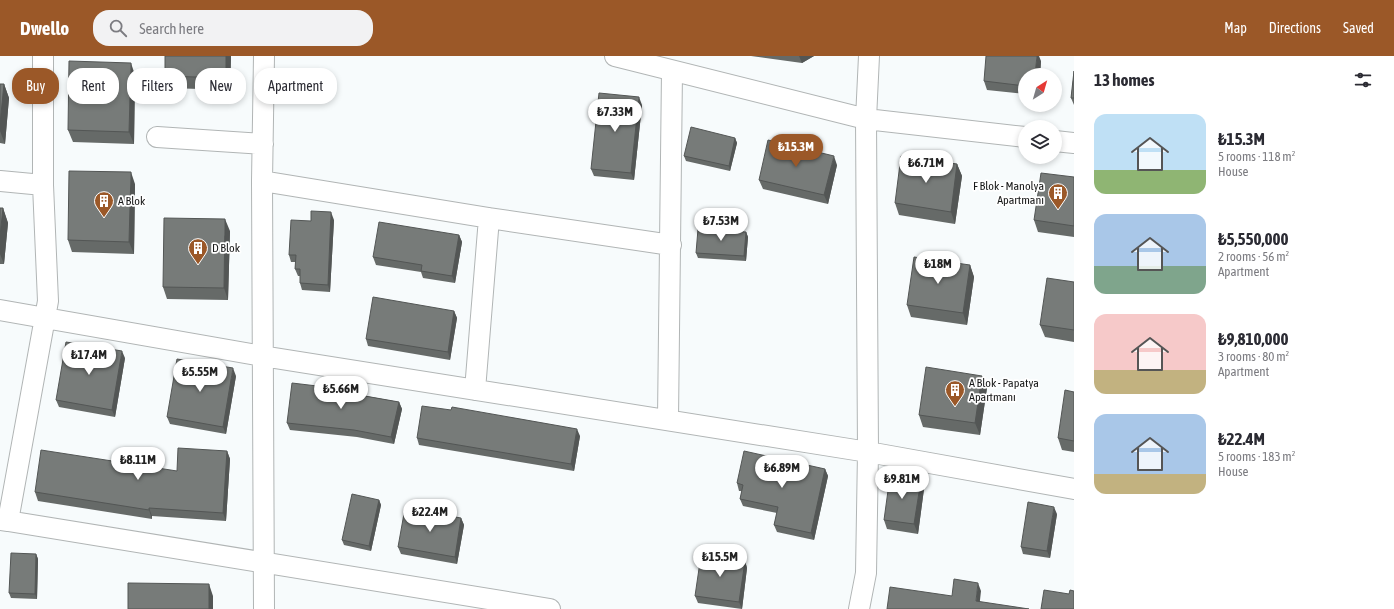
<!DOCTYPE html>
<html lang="en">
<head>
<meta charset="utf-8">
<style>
  body { margin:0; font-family:"Asap Condensed",sans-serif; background:#f2f2f3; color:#2b2b33; height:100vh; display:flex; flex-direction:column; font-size:15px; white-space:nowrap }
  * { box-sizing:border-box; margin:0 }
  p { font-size:13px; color:#7c7c81 }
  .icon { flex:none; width:22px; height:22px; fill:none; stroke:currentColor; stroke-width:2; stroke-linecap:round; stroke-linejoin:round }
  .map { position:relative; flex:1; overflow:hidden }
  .panel { display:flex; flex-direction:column; background:#fff; width:320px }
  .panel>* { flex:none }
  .top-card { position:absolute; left:12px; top:12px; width:380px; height:36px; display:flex; gap:8px }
  .needle { width:26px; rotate:37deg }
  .fabs { position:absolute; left:1018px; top:12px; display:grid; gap:8px }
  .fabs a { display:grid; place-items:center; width:44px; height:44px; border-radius:50%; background:#fff; box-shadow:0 2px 6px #0003; font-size:20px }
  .price { position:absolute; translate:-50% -34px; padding:0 9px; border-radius:14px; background:#fff; color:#222; font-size:13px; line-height:26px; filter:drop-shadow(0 1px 2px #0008) }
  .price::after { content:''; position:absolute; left:50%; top:24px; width:12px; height:9px; margin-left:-6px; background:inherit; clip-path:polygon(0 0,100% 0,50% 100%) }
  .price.on { background:#9b5828; color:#fff }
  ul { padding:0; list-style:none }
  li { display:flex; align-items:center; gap:12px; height:100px; padding:0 20px }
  li span { display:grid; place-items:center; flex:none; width:112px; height:80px; border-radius:12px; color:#555 }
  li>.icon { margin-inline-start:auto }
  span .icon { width:48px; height:48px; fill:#fffc; stroke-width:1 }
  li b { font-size:17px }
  h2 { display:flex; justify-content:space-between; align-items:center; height:48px; padding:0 20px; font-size:17px }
  .pill { padding:0 14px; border-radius:16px; background:#fff; box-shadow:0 2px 6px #0003; font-size:14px; line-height:36px }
  .pill.on { background:#9b5828; color:#fff }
  header { display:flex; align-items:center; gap:24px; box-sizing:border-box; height:56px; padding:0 20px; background:#9b5828; color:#fff }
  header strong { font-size:19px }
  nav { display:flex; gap:22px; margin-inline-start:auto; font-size:14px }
  .search { width:280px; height:36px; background:#f2f2f3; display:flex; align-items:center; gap:10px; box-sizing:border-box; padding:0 14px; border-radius:16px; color:#7c7c81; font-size:15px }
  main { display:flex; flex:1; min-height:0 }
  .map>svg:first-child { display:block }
</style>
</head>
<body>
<header>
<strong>Dwello</strong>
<div class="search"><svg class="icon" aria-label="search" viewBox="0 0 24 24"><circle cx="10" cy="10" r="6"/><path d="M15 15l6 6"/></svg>Search here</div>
<nav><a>Map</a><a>Directions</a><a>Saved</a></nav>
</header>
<main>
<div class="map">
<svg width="1074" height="553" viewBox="0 0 1074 553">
  <rect width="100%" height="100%" fill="#f7fbfc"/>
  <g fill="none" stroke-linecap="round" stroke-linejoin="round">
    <!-- minor casing -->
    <g stroke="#b1b5b5" stroke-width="22">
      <path id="minor" d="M264,0L262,125L264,553
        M615,0L866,63L1025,81
        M157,81L263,88
        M1055,85L1074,87
        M0,125L43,129
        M262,125L489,162L671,189
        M0,254L262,300L868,396L1074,433
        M475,334L489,162
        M668,363L672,15
        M0,464L8,465L48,245L43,129V0
        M8,465L550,553
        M859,553L866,517L868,396L866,63L869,0"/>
    </g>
    <!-- minor -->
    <use href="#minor" stroke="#fff" stroke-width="20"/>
  </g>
  <!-- wall -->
  <path fill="#666a68" d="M231,0L230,34L169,32L165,20Z
    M751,0H814L802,7Z
    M1041,5L1040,19H1025V38L987,34L984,25Z
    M1074,15V49L1071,42Z
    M135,19L134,88L73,86L68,74Z
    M0,28H4L9,42L5,88L0,87Z
    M642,49L634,124L594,120L591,113Z
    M735,82L737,87L730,115L686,105L684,100Z
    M957,108L962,120L955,168L899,159L895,147Z
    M837,109L828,148L763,133L759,124Z
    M1074,121V181L1038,176L1034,164Z
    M135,128L134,198L72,196L68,184Z
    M0,152H3L8,167L4,208H0Z
    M334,164L330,236L302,234L300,227V220H298L295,213L296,206H291L289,199L311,165Z
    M230,175L228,244L167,243L163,231Z
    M746,176L748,181L746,205L698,202L696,197Z
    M459,179L462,186L455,227L423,222L421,216L376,209L373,201Z
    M970,209L974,221L967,269L911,261L907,249Z
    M1074,226V286L1045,281L1040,269Z
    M454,255L457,262L450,304L368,290L366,283Z
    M125,302L115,361L59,351L56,344Z
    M236,320L226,378L170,368L167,361Z
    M982,320L987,332L980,379L923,371L919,359Z
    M359,335L361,339L399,346L402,353L394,388L357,381L290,374L287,367Z
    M1074,336V396L1062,394L1058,382Z
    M451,354L580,380L574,415L419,389L417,382Z
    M227,395L230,403L226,465L152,460V463L38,445L35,436L177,415Z
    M825,413L828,420L814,484L777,476L774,469L777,457L743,450L740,443L742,435H739L737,427Z
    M921,424L924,433L918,478L887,473L884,464Z
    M379,444L381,449L371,495L344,489L342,484Z
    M1057,458L1050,502L1023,498L1021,491Z
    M461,462L464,469L457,508L401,498L398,491Z
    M36,498L38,503L37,543L11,542L9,537Z
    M745,505L747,512L742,553L698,547L695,540Z"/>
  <!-- shaded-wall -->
  <path fill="#535655" d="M226,0H231L230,34L226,22Z
    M799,0H814L802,7Z
    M1037,0H1039L1041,5L1040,19H1035Z
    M131,7L135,19L134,88L129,76Z
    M4,28L9,42L5,88L0,75V68Z
    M639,41L642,49L634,124L631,117Z
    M735,82L737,87L730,115L729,110Z
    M834,100L837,109L828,148L824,139Z
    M957,108L962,120L955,168L951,156Z
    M131,116L135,128L134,198L129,186Z
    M3,152L8,167L4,208L0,198V180Z
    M331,156L334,164L330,236L328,229Z
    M225,163L230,175L228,244L224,232Z
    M746,176L748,181L746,205L744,200Z
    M459,179L462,186L455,227L452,220Z
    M970,209L974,221L967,269L963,257Z
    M454,255L457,262L450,304L448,296Z
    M122,295L125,302L115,361L112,354Z
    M233,312L236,320L226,378L223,371Z
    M982,320L987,332L980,379L975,367Z
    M399,346L402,353L394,388L391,381Z
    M577,373L580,380L574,415L571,408Z
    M227,395L230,403L226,465L223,457Z
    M825,413L828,420L814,484L811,477Z
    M921,424L924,433L918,478L914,468Z
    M379,444L381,449L371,495L369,490Z
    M1054,451L1057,458L1050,502L1047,495Z
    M149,452L152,460V463L149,454Z
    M461,462L464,469L457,508L455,501Z
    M36,498L38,503L37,543L35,538Z
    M745,505L747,512L742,553L739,546Z
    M978,527L981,535L979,553L976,545Z
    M209,528L213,540V553H209Z"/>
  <!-- building -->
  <path fill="#777b79" stroke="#535655" d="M165,0H226V22L165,20Z
    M986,0H1037L1035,19H1025V30L984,25Z
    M69,5L131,7L129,76L68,74Z
    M1074,15V42H1071Z
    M0,28H4L0,68Z
    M599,37L639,41L631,117L591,113Z
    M691,71L735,82L729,110L684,100Z
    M768,84L834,100L824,139L759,124Z
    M901,100L957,108L951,156L895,147Z
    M69,115L131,116L129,186L68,184Z
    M1041,117L1074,121V170L1034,164Z
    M0,152H3L0,180Z
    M311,155L331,156L328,229L300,227V213H295L296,199H289L291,164L311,165Z
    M164,162L225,163L224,232L163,231Z
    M379,166L459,179L452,220L421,215L422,209L373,201Z
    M698,173L746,176L744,200L696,197Z
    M914,201L970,209L963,257L907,249Z
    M1047,222L1074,226V274L1040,269Z
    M373,241L454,255L448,296L366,283Z
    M66,286L122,295L112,354L56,344Z
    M177,303L233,312L223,371L167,361Z
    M926,311L982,320L975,367L919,359Z
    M292,327L359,335V339L399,346L391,381L354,374L287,367Z
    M1065,334L1074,336V385L1058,382Z
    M422,350L451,354L452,351L577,373L571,408L417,382Z
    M178,392L227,395L223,457L149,452V454L35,436L41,394L177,415Z
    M744,395L825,413L811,477L774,469L778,451L740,443L743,429L737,427Z
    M890,420L921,424L914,468L884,464Z
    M352,438L379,444L369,490L342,484Z
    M1028,446L1054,451L1047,495L1021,491Z
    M405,452L461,462L455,501L398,491Z
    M11,497L36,498L35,538L9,537Z
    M701,499L745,505L739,546L695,540Z
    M954,523L978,527L976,545L1029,553H887L890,531L952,540Z
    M128,527L209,528V553H128Z
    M1044,534L1069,538L1070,534L1074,535V553H1041Z"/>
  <!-- icons -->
  <defs>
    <g id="building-pin" transform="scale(1)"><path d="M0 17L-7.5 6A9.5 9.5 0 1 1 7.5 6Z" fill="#9b5828" stroke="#fff"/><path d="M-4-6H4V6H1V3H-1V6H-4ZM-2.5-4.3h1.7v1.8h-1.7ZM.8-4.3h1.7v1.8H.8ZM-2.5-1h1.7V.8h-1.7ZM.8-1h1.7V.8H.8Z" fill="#fff"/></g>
  </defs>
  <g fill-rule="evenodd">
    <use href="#building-pin" x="1058" y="137"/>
    <use href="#building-pin" x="104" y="145"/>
    <use href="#building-pin" x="198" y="192"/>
    <use href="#building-pin" x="955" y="334"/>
  </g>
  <g text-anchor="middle" stroke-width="3.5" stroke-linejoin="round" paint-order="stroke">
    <!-- poi labels -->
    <g font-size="12" fill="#181919" stroke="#fff" text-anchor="start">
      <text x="1044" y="134" text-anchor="end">F Blok - Manolya<tspan x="1044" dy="14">Apartmanı</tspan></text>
      <text x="118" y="149">A Blok</text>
      <text x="212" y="196">D Blok</text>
      <text x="969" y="331">A Blok - Papatya<tspan x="969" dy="14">Apartmanı</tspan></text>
    </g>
  </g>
</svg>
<div class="fabs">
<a><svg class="needle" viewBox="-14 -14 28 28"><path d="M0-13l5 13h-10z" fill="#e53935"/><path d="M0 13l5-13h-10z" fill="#7c7c81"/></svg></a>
<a><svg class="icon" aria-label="layers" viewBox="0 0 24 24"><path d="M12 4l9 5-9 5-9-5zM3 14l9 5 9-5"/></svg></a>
</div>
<b class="price" style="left:615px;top:77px">₺7.33M</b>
<b class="price on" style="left:796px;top:112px">₺15.3M</b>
<b class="price" style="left:926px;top:128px">₺6.71M</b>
<b class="price" style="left:721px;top:186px">₺7.53M</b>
<b class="price" style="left:938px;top:229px">₺18M</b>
<b class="price" style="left:89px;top:320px">₺17.4M</b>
<b class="price" style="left:200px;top:337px">₺5.55M</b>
<b class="price" style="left:341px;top:354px">₺5.66M</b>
<b class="price" style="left:138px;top:425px">₺8.11M</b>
<b class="price" style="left:782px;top:433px">₺6.89M</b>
<b class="price" style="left:902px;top:444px">₺9.81M</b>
<b class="price" style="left:430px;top:477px">₺22.4M</b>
<b class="price" style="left:720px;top:522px">₺15.5M</b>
<div class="top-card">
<a class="pill on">Buy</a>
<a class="pill">Rent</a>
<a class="pill">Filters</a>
<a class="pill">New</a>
<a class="pill">Apartment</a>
</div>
</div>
<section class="panel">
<h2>13 homes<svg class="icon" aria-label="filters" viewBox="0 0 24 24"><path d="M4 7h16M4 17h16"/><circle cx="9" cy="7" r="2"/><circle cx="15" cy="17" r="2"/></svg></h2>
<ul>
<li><span style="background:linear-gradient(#bfe0f5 70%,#8fb573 0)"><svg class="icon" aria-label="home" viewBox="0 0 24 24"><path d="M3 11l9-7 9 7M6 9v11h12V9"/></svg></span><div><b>₺15.3M</b><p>5 rooms · 118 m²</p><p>House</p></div></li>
<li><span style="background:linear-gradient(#a9c7e8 65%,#7fa58c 0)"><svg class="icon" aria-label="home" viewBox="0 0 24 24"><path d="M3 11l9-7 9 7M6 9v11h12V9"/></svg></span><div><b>₺5,550,000</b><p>2 rooms · 56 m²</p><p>Apartment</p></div></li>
<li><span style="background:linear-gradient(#f6c9c9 70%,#c2b280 0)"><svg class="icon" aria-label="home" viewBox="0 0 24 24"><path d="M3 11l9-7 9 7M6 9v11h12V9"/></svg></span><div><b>₺9,810,000</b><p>3 rooms · 80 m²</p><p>Apartment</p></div></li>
<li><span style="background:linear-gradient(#a9c7e8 75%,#c2b280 0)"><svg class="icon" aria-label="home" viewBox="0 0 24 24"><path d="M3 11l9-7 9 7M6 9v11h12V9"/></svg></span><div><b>₺22.4M</b><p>5 rooms · 183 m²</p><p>House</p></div></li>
</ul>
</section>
</main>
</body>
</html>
